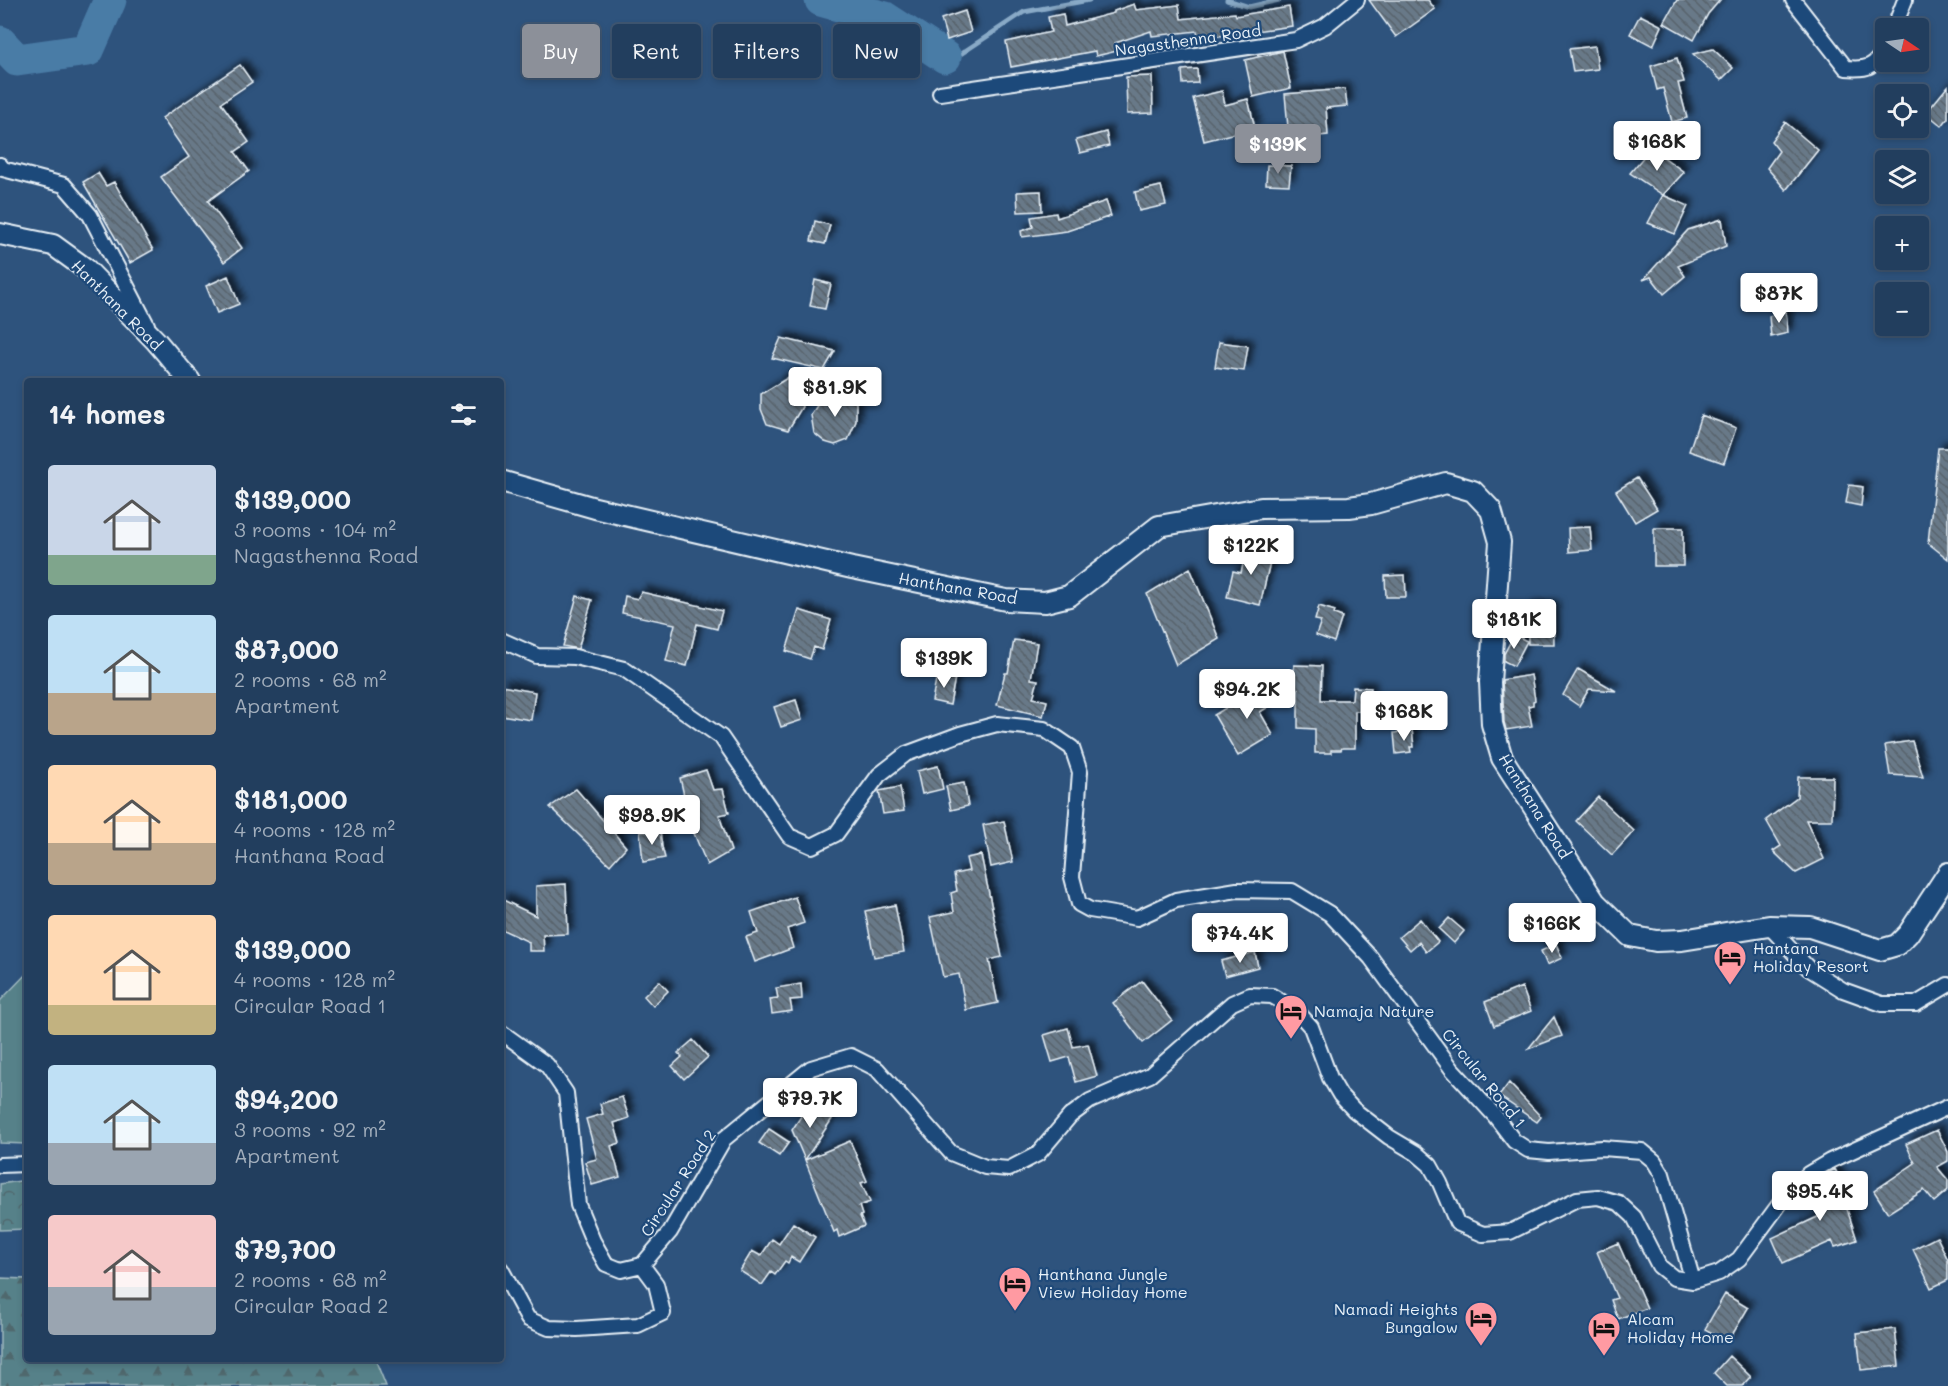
<!DOCTYPE html>
<html lang="en">
<head>
<meta charset="utf-8">
<style>
  body { margin:0; font-family:Mali,sans-serif; background:#2a4564; color:#f1f3f6; height:100vh; display:flex; flex-direction:column; font-size:22px; white-space:nowrap }
  * { box-sizing:border-box; margin:0 }
  p { font-size:20px; color:#a2aebc }
  .icon { flex:none; width:33px; height:33px; fill:none; stroke:currentColor; stroke-width:2; stroke-linecap:round; stroke-linejoin:round }
  .map { position:relative; flex:1; overflow:hidden }
  .panel { position:absolute; left:24px; top:378px; width:480px; height:984px; display:flex; flex-direction:column; background:#223e5e; border-radius:6px; box-shadow:0 3px 9px #0003,0 0 0 2px #3f5773 }
  .panel>* { flex:none }
  .top-card { position:absolute; left:522px; top:24px; width:570px; height:54px; display:flex; gap:12px }
  .needle { width:39px; rotate:103deg }
  .tools { position:absolute; left:1875px; top:18px; display:grid; gap:12px }
  .tools a { display:grid; place-items:center; width:54px; height:54px; border-radius:6px; background:#223e5e; box-shadow:0 3px 9px #0003,0 0 0 2px #3f5773; font-size:30px }
  .price { position:absolute; translate:-50% -51px; padding:0 14px; border-radius:6px; background:#fff; color:#222; font-size:20px; line-height:39px; filter:drop-shadow(0 2px 3px #0008) }
  .price::after { content:''; position:absolute; left:50%; top:36px; width:18px; height:14px; margin-left:-9px; background:inherit; clip-path:polygon(0 0,100% 0,50% 100%) }
  .price.current { background:#8c9099; color:#fff }
  ul { padding:0; list-style:none }
  li { display:flex; align-items:center; gap:18px; height:150px; padding:0 24px }
  li span { display:grid; place-items:center; flex:none; width:168px; height:120px; border-radius:6px; color:#555 }
  li>.icon { margin-inline-start:auto }
  span .icon { width:72px; height:72px; fill:#fffc; stroke-width:1 }
  li b { font-size:26px }
  h2 { display:flex; justify-content:space-between; align-items:center; height:72px; padding:0 24px; font-size:26px }
  .chip { padding:0 21px; border-radius:6px; background:#223e5e; box-shadow:0 3px 9px #0003,0 0 0 2px #3f5773; font-size:21px; line-height:54px }
  .chip.current { background:#8c9099; color:#fff }
  .map>svg:first-child { display:block }
</style>
</head>
<body>
<div class="map">
<svg width="1948" height="1386" viewBox="0 0 1948 1386">
  <defs>
    <pattern id="forest-firs" width="22" height="20" patternUnits="userSpaceOnUse" patternTransform="scale(1.5)"><rect width="22" height="20" fill="#578189"/><path d="M5 1l3.5 6h-7zM16 11l3.5 6h-7z" fill="#4f676d"/></pattern>
    <pattern id="park-crowns" width="20" height="18" patternUnits="userSpaceOnUse" patternTransform="scale(1.5)"><rect width="20" height="18" fill="#578189"/><path d="M2 6a3 3 0 1 1 6 0M12 15a3 3 0 1 1 6 0" fill="none" stroke="#4f676d"/></pattern>
    <pattern id="building-back-hatch" width="6" height="6" patternUnits="userSpaceOnUse" patternTransform="scale(1.5)"><rect width="6" height="6" fill="#687988"/><path d="M-1 5l2 2M0 0l6 6M5-1l2 2" fill="none" stroke="#59636c"/></pattern>
    <filter id="shadow"><feDropShadow dx="5.5" dy="-5.5" stdDeviation="3" flood-color="#0009"/></filter>
  </defs>
  <rect width="100%" height="100%" fill="#2e537d"/>
  <filter id="ink" filterUnits="userSpaceOnUse"><feTurbulence type="fractalNoise" baseFrequency=".0167" numOctaves="2"/><feDisplacementMap in="SourceGraphic" scale="12" xChannelSelector="R" yChannelSelector="G"/><feConvolveMatrix kernelMatrix="1 2 1 2 8 2 1 2 1" color-interpolation-filters="sRGB"/></filter>
  <g filter="url(#ink)">
    <!-- grass -->
    <path fill="#578189" stroke="#a0b9c0" stroke-width="1.5" d="M27,973V1144L0,1143V1001Z"/>
    <!-- forest -->
    <path fill="url(#forest-firs)" stroke="#a0b9c0" stroke-width="1.5" d="M0,1278L27,1279V1359H375L386,1386H0Z"/>
    <!-- park -->
    <path fill="url(#park-crowns)" stroke="#a0b9c0" stroke-width="1.5" d="M27,1180V1229L0,1230V1184Z"/>
    <g fill="none" stroke-linecap="round" stroke-linejoin="round">
      <!-- stream -->
      <path stroke="#89aac7" stroke-width="5" d="M1227,0L1249,7L1279,0
        M956,57L1024,12L1089,0"/>
      <!-- river -->
      <path stroke="#4a7ba6" stroke-width="33" d="M821,0L885,18L945,57
        M0,42L17,60L88,50L110,0"/>
    </g>
    <!-- building -->
    <path fill="url(#building-back-hatch)" stroke="#e8f1f8" stroke-width="1.5" filter="url(#shadow)" d="M1369,0H1428L1435,9L1396,37Z
      M1677,0H1720L1708,14L1694,40L1664,23Z
      M1134,4L1136,10L1179,5L1181,19L1235,13L1236,16L1289,7L1292,26L1198,39L1197,31L1152,36L1151,31L1115,43L1117,51L1096,56L1095,51L1011,67L1006,42L1051,32L1048,17L1063,14L1065,26L1114,13V11Z
      M965,11L971,32L947,40L941,19Z
      M1640,15L1662,26L1653,46L1630,34Z
      M759,39L777,55L766,67L748,50Z
      M1595,46L1598,69L1573,72L1569,49Z
      M1713,49L1733,68L1721,80L1693,54Z
      M1283,51L1291,88L1253,97L1245,60Z
      M1677,58L1684,82L1678,83L1687,118L1672,122L1663,88L1657,90L1651,66Z
      M240,65L252,82L221,103L249,142L235,152L249,171L208,201L242,248L224,262L161,177L189,157L162,118Z
      M1197,69L1198,83L1183,84L1182,70Z
      M1152,76L1153,113L1127,114L1126,77Z
      M1948,86V118L1942,126L1926,113Z
      M1345,89L1347,106L1326,108L1328,135L1289,139L1285,94Z
      M1222,91L1225,105L1248,99L1255,128L1204,141L1193,98Z
      M1785,122L1818,150L1786,190L1767,168L1779,151L1771,141Z
      M1106,132L1109,146L1080,153L1076,140Z
      M1651,148L1684,172L1663,195L1630,173Z
      M1267,165L1291,166L1289,185L1266,184Z
      M98,173L106,186L114,182L153,250L130,263L83,182Z
      M1161,186L1166,205L1139,211L1135,192Z
      M1041,191L1042,211L1018,212L1017,192Z
      M1663,195L1688,206L1675,234L1648,223Z
      M1106,201L1111,216L1067,231L1022,237L1021,231L1033,227L1031,217L1056,213L1057,218Z
      M1722,219L1726,246L1678,266L1685,276L1664,294L1651,277L1643,280L1688,230Z
      M815,221L830,225L825,244L811,241Z
      M228,276L239,304L217,313L206,286Z
      M815,280L831,284L825,309L810,306Z
      M1786,311L1788,333L1771,337L1769,316Z
      M781,338L835,351L824,370L772,358Z
      M1219,342L1248,346L1244,371L1215,367Z
      M794,374L802,407L788,430L767,424L761,409V394Z
      M837,392L856,400V421L848,440L835,445L825,442L814,433L811,415L825,393Z
      M1701,415L1736,428L1724,463L1689,451Z
      M1938,448H1948V559L1928,543Z
      M1637,478L1657,509L1635,522L1616,491Z
      M1849,485L1863,487L1861,506L1846,503Z
      M1590,527L1592,550L1569,552L1568,528Z
      M1654,528H1683V566H1654Z
      M1248,544L1273,549L1260,605L1227,597L1233,571L1241,573Z
      M1190,568L1219,639L1176,665L1147,594Z
      M1405,575L1406,597H1386L1385,576Z
      M641,592L722,611L717,629L697,624L687,666L666,661L675,624L622,613L625,596L637,599Z
      M577,596L592,600L578,649L563,646Z
      M1319,606L1335,611L1334,614L1342,617L1334,642L1316,635L1321,621L1315,620Z
      M1553,606L1554,644H1528V607Z
      M799,610L831,620L822,650L814,647L810,659L786,651Z
      M1514,635L1527,641L1514,666L1504,661V654Z
      M1014,640L1037,643L1031,679L1038,680L1033,698L1047,701L1043,716L997,705L1005,673H1008Z
      M1294,665L1322,666L1321,700H1352L1353,687L1371,688L1370,711H1355V748H1342L1341,750H1331V753H1315V729L1298,728V689L1293,692Z
      M1578,669L1616,691L1589,689L1579,706L1563,695Z
      M937,674L955,677L950,705L932,701Z
      M1531,675L1535,700L1533,701V705L1528,706L1532,726L1506,730L1504,722L1502,680Z
      M1266,684L1276,702L1260,712L1273,735L1238,756L1214,715Z
      M501,686L535,692L531,720L501,715Z
      M796,700L802,720L781,727L774,707Z
      M1412,730L1414,747H1410L1411,752L1396,754L1394,733Z
      M1912,741L1923,777L1890,775L1885,745Z
      M938,766L943,789L922,794L917,771Z
      M706,770L713,790L723,789L729,813L719,815L731,851L707,865L691,826L680,778Z
      M1798,777H1833L1832,820H1806L1824,859L1796,873L1773,851L1781,846L1766,820L1797,797Z
      M964,783L968,806L951,810L946,786Z
      M900,787L904,811L883,814L879,791Z
      M576,789L626,847L610,865L550,807Z
      M1598,797L1634,831L1612,855L1576,821Z
      M1004,821L1013,862L991,867L983,825Z
      M660,831L662,847L665,858L643,862L640,832Z
      M981,855L1002,957L989,960L998,1003L966,1010L959,974L943,977L930,917L954,912L951,893L957,891L954,874L969,871L966,858Z
      M566,884L568,934L543,935L544,951H529V942L501,929V899L536,916V886Z
      M795,897L804,923L787,929L793,948L755,962L746,937L758,933L751,912Z
      M895,905L904,952L874,957L865,911Z
      M1449,918L1464,931L1454,943L1439,929Z
      M1420,919L1438,942L1426,952L1419,942L1410,950L1399,937Z
      M1556,944L1562,958L1547,965L1541,951Z
      M1255,952L1258,967L1225,976L1221,961Z
      M659,981L668,991L653,1006L644,996Z
      M1142,981L1172,1020L1143,1043L1113,1003Z
      M801,984L802,999L790,1000L792,1011L772,1014L770,999L778,998L776,988Z
      M1522,987L1531,1011L1494,1026L1485,1002Z
      M1554,1017L1562,1036L1528,1049Z
      M1068,1028L1073,1047L1088,1044L1097,1076L1076,1082L1069,1057L1052,1062L1044,1035Z
      M693,1040L708,1057L684,1079L672,1066L682,1057L678,1053Z
      M1509,1083L1541,1117L1537,1122L1499,1096Z
      M622,1097L629,1118L614,1123L620,1143L611,1146L620,1177L592,1185L585,1162L597,1159L586,1119L603,1114L600,1104Z
      M809,1104L832,1119L805,1160L792,1130Z
      M769,1129L789,1142L779,1156L759,1143Z
      M1937,1130L1948,1152V1161L1937,1167L1948,1180V1190L1934,1202L1924,1190L1888,1213L1874,1191L1915,1163L1906,1144Z
      M850,1141L867,1181L861,1183L870,1202L859,1206L862,1215L860,1216L864,1226L839,1237L837,1230L834,1232L805,1160Z
      M1835,1169L1846,1192L1842,1194L1857,1240L1835,1247L1832,1241L1783,1263L1772,1238L1824,1214L1811,1183Z
      M793,1223L815,1237L799,1262L791,1257L788,1263L785,1261L775,1275L771,1272L762,1285L740,1271L752,1251L761,1256L772,1239L779,1244Z
      M1937,1237L1948,1260V1280L1931,1288L1913,1249Z
      M1618,1243L1647,1308L1618,1319L1611,1300L1617,1298L1597,1252Z
      M1725,1294L1748,1308L1728,1342L1705,1329Z
      M1895,1329L1899,1366L1861,1370L1857,1333Z
      M1729,1356L1751,1377L1743,1386H1727L1714,1373Z"/>
    <g fill="none" stroke-linecap="round" stroke-linejoin="round">
      <!-- street casing -->
      <g stroke="#e8f1f8" stroke-width="18">
        <path id="street" d="M1793,0L1846,68C1868,70 1874,67 1886,48
          M1894,28L1905,0
          M940,93L1296,40L1325,26L1357,0
          M0,165L3,169L64,185L90,215L147,325
          M501,640L537,656L575,657L624,669L721,737L789,836L812,846L836,834L879,775L906,754L960,734L997,724L1044,729L1072,748L1080,772L1072,877L1079,904L1090,910L1137,918L1176,900L1237,890L1292,891L1330,914L1371,958L1452,1069L1495,1116L1514,1141L1528,1150L1549,1152L1602,1148L1642,1151L1654,1161L1662,1174L1693,1281
          M1769,926L1808,968L1843,990L1882,1004H1916L1948,985
          M501,1032L547,1065L566,1093L578,1205L593,1241L606,1264L621,1270L642,1265L670,1232L724,1139L811,1068L851,1056L877,1069L951,1153L985,1167L1009,1169L1038,1154L1070,1116L1090,1101L1150,1075L1232,1003L1250,995L1272,996L1296,1010L1311,1027L1330,1078L1340,1095L1354,1110L1389,1137L1416,1153L1430,1165L1440,1183L1457,1223L1483,1234L1510,1232L1577,1199L1598,1197L1619,1203L1634,1217L1659,1266L1674,1278L1693,1281L1719,1273L1739,1259L1784,1198L1808,1174L1830,1161L1948,1107
          M0,1165L27,1164
          M501,1269L528,1319L549,1328L577,1329L638,1325L663,1313L656,1284L642,1265"/>
      </g>
      <!-- secondary casing -->
      <g stroke="#e8f1f8" stroke-width="24">
        <path id="secondary" d="M0,234L53,245L86,269L156,341L190,381
          M501,481L595,508L852,568L1006,600L1045,602L1069,596L1159,526L1261,508L1349,507L1371,504L1446,483L1473,491L1491,510L1500,542L1490,682L1492,724L1502,758L1595,902L1630,936L1656,941L1682,940L1769,926L1810,927L1880,950L1897,945L1908,934L1948,873"/>
      </g>
      <!-- street -->
      <use href="#street" stroke="#1f4a7a" stroke-width="14"/>
      <!-- secondary -->
      <use href="#secondary" stroke="#1f4a7a" stroke-width="20"/>
    </g>
  </g>
  <!-- icons -->
  <defs>
    <g id="hotel-pin" transform="scale(1.725)"><path d="M0 17L-7.5 6A9.5 9.5 0 1 1 7.5 6Z" fill="#ff9aa2" stroke="#1f4a7a"/><path d="M-6-4.5h1.5V1H6V5H4.5V3h-9V5H-6ZM-4 0a1.8 1.8 0 1 1 3.6 0ZM.5 0V-2.5h3Q6-2.5 6 0Z" fill="#111"/></g>
  </defs>
  <g fill-rule="evenodd">
    <use href="#hotel-pin" x="1730" y="957"/>
    <use href="#hotel-pin" x="1291" y="1011"/>
    <use href="#hotel-pin" x="1015" y="1283"/>
    <use href="#hotel-pin" x="1481" y="1318"/>
    <use href="#hotel-pin" x="1604" y="1328"/>
  </g>
  <g text-anchor="middle" stroke-width="4.5" stroke-linejoin="round" paint-order="stroke">
    <!-- street labels -->
    <g font-size="16" fill="#e8f1f8" stroke="#1f4a7a">
      <text transform="translate(1188 40) rotate(-8)" y="6">Nagasthenna Road</text>
      <text transform="translate(117 305) rotate(45)" y="6">Hanthana Road</text>
      <text transform="translate(958 588) rotate(10)" y="6">Hanthana Road</text>
      <text transform="translate(1535 806) rotate(58)" y="6">Hanthana Road</text>
      <text transform="translate(1484 1078) rotate(51)" y="6">Circular Road 1</text>
      <text transform="translate(678 1183) rotate(-57)" y="6">Circular Road 2</text>
    </g>
    <!-- poi labels -->
    <g font-size="16" fill="#e8f1f8" stroke="#1f4a7a" text-anchor="start">
      <text x="1753" y="954">Hantana<tspan x="1753" dy="18">Holiday Resort</tspan></text>
      <text x="1314" y="1017">Namaja Nature</text>
      <text x="1038" y="1280">Hanthana Jungle<tspan x="1038" dy="18">View Holiday Home</tspan></text>
      <text x="1458" y="1315" text-anchor="end">Namadi Heights<tspan x="1458" dy="18">Bungalow</tspan></text>
      <text x="1627" y="1325">Alcam<tspan x="1627" dy="18">Holiday Home</tspan></text>
    </g>
  </g>
</svg>
<div class="tools">
<a><svg class="needle" viewBox="-14 -14 28 28"><path d="M0-13l5 13h-10z" fill="#e53935"/><path d="M0 13l5-13h-10z" fill="#a2aebc"/></svg></a>
<a><svg class="icon" aria-label="locate" viewBox="0 0 24 24"><circle cx="12" cy="12" r="6"/><path d="M12 2v4M12 18v4M2 12h4M18 12h4"/></svg></a>
<a><svg class="icon" aria-label="layers" viewBox="0 0 24 24"><path d="M12 4l9 5-9 5-9-5zM3 14l9 5 9-5"/></svg></a>
<a>+</a>
<a>−</a>
</div>
<b class="price" style="left:1657px;top:172px">$168K</b>
<b class="price current" style="left:1278px;top:175px">$139K</b>
<b class="price" style="left:1779px;top:324px">$87K</b>
<b class="price" style="left:835px;top:418px">$81.9K</b>
<b class="price" style="left:1251px;top:576px">$122K</b>
<b class="price" style="left:1514px;top:650px">$181K</b>
<b class="price" style="left:944px;top:689px">$139K</b>
<b class="price" style="left:1247px;top:720px">$94.2K</b>
<b class="price" style="left:1404px;top:742px">$168K</b>
<b class="price" style="left:652px;top:846px">$98.9K</b>
<b class="price" style="left:1552px;top:954px">$166K</b>
<b class="price" style="left:1240px;top:964px">$74.4K</b>
<b class="price" style="left:810px;top:1129px">$79.7K</b>
<b class="price" style="left:1820px;top:1222px">$95.4K</b>
<div class="top-card">
<a class="chip current">Buy</a>
<a class="chip">Rent</a>
<a class="chip">Filters</a>
<a class="chip">New</a>
</div>
<section class="panel">
<h2>14 homes<svg class="icon" aria-label="filters" viewBox="0 0 24 24"><path d="M4 7h16M4 17h16"/><circle cx="9" cy="7" r="2"/><circle cx="15" cy="17" r="2"/></svg></h2>
<ul>
<li><span style="background:linear-gradient(#c9d6e8 75%,#7fa58c 0)"><svg class="icon" aria-label="home" viewBox="0 0 24 24"><path d="M3 11l9-7 9 7M6 9v11h12V9"/></svg></span><div><b>$139,000</b><p>3 rooms · 104 m²</p><p>Nagasthenna Road</p></div></li>
<li><span style="background:linear-gradient(#bfe0f5 65%,#b9a48a 0)"><svg class="icon" aria-label="home" viewBox="0 0 24 24"><path d="M3 11l9-7 9 7M6 9v11h12V9"/></svg></span><div><b>$87,000</b><p>2 rooms · 68 m²</p><p>Apartment</p></div></li>
<li><span style="background:linear-gradient(#ffd9b3 65%,#b9a48a 0)"><svg class="icon" aria-label="home" viewBox="0 0 24 24"><path d="M3 11l9-7 9 7M6 9v11h12V9"/></svg></span><div><b>$181,000</b><p>4 rooms · 128 m²</p><p>Hanthana Road</p></div></li>
<li><span style="background:linear-gradient(#ffd9b3 75%,#c2b280 0)"><svg class="icon" aria-label="home" viewBox="0 0 24 24"><path d="M3 11l9-7 9 7M6 9v11h12V9"/></svg></span><div><b>$139,000</b><p>4 rooms · 128 m²</p><p>Circular Road 1</p></div></li>
<li><span style="background:linear-gradient(#bfe0f5 65%,#9aa5b1 0)"><svg class="icon" aria-label="home" viewBox="0 0 24 24"><path d="M3 11l9-7 9 7M6 9v11h12V9"/></svg></span><div><b>$94,200</b><p>3 rooms · 92 m²</p><p>Apartment</p></div></li>
<li><span style="background:linear-gradient(#f6c9c9 60%,#9aa5b1 0)"><svg class="icon" aria-label="home" viewBox="0 0 24 24"><path d="M3 11l9-7 9 7M6 9v11h12V9"/></svg></span><div><b>$79,700</b><p>2 rooms · 68 m²</p><p>Circular Road 2</p></div></li>
</ul>
</section>
</div>
</body>
</html>
